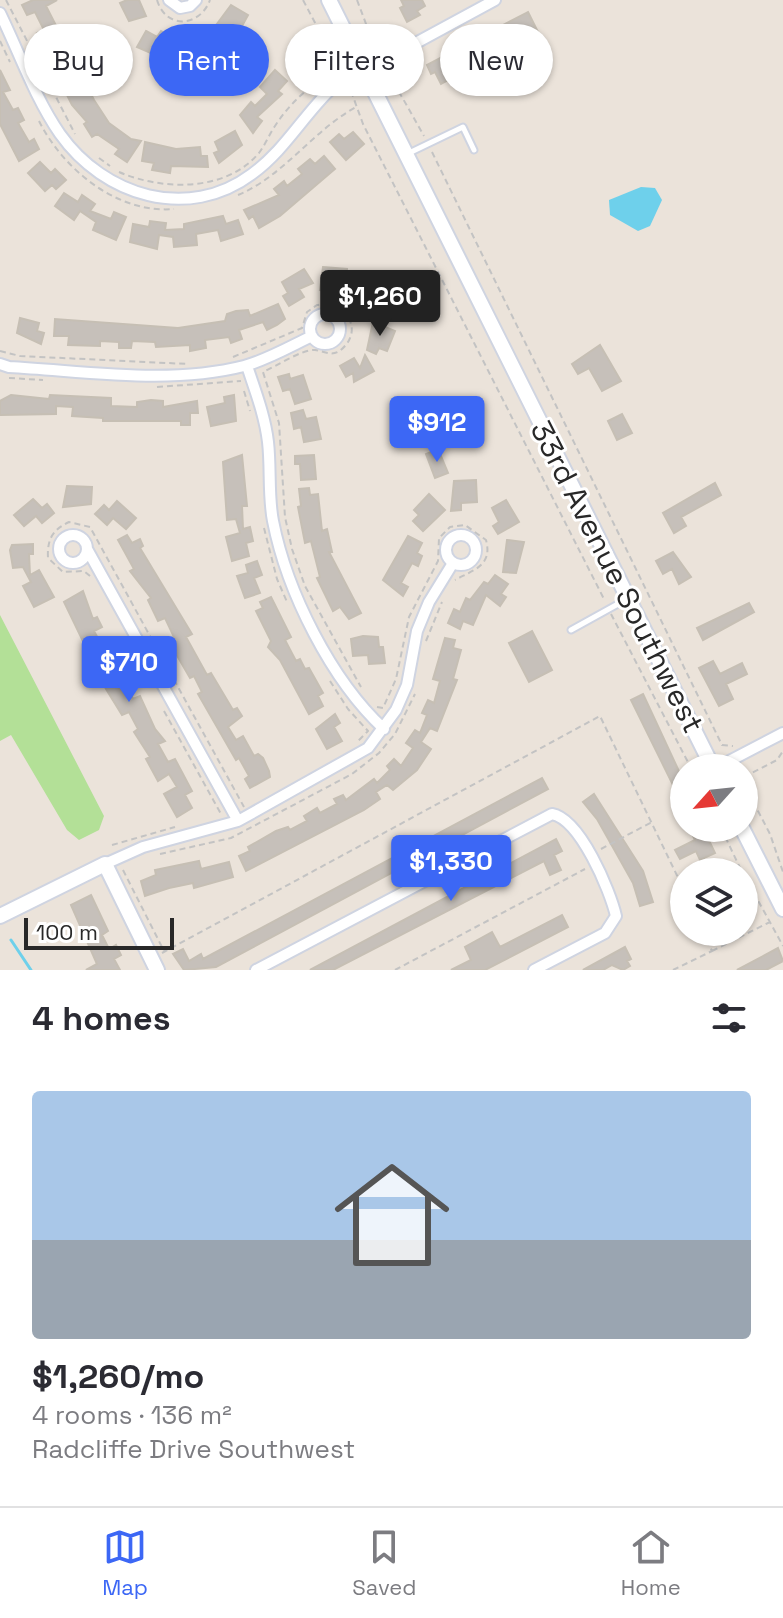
<!DOCTYPE html>
<html lang="en">
<head>
<meta charset="utf-8">
<style>
  body { margin:0; font-family:"Space Grotesk",sans-serif; background:#f2f2f3; color:#2b2b33; height:100vh; display:flex; flex-direction:column; font-size:30px; white-space:nowrap }
  * { box-sizing:border-box; margin:0 }
  p { font-size:26px; color:#7c7c81 }
  .icon { flex:none; width:44px; height:44px; fill:none; stroke:currentColor; stroke-width:2; stroke-linecap:round; stroke-linejoin:round }
  .map { position:relative; height:970px; overflow:hidden }
  .details { display:flex; flex-direction:column; background:#fff; flex:1 }
  .details>* { flex:none }
  .top-card { position:absolute; left:24px; top:24px; width:736px; height:72px; display:flex; gap:16px }
  .needle { width:52px; rotate:243deg }
  .fabs { position:absolute; left:670px; top:754px; display:grid; gap:16px }
  .fabs a { display:grid; place-items:center; width:88px; height:88px; border-radius:50%; background:#fff; box-shadow:0 2px 6px #0004; font-size:40px }
  .scale { position:absolute; left:24px; bottom:20px; width:150px; box-sizing:border-box; padding-left:8px; border:4px solid #282828; border-top:0; font-size:22px; line-height:28px; white-space:nowrap; color:#282828; -webkit-text-stroke:6px #fff; paint-order:stroke }
  .price { position:absolute; translate:-50% -68px; padding:0 18px; border-radius:8px; background:#3c67f5; color:#fff; font-size:26px; line-height:52px; filter:drop-shadow(0 2px 4px #0008) }
  .price::after { content:''; position:absolute; left:50%; top:48px; width:24px; height:18px; margin-left:-12px; background:inherit; clip-path:polygon(0 0,100% 0,50% 100%) }
  .price.selected { background:#222; color:#fff }
  ul { padding:0; list-style:none }
  li { display:grid; align-content:center; gap:16px; height:424px; padding:0 32px }
  li+li { border-top:2px solid #e1e1e2 }
  li span { display:grid; place-items:center; height:248px; border-radius:8px; color:#555 }
  li>.icon { margin-inline-start:auto }
  span .icon { width:144px; height:144px; fill:#fffc; stroke-width:1 }
  li b { font-size:34px }
  h2 { display:flex; justify-content:space-between; align-items:center; height:96px; padding:0 32px; font-size:34px }
  .tag { padding:0 28px; border-radius:36px; background:#fff; box-shadow:0 2px 6px #0004; font-size:28px; line-height:72px }
  .tag.selected { background:#3c67f5; color:#fff }
  .tab-bar { display:flex; justify-content:space-around; align-items:center; height:112px; border-top:2px solid #e1e1e2; background:#fff; font-size:22px; color:#7c7c81 }
  .tab-bar a { display:grid; justify-items:center; gap:4px }
  .tab-bar .selected { color:#3c67f5 }
  .map>svg:first-child { display:block }
</style>
</head>
<body>
<div class="map">
<svg width="783" height="970" viewBox="0 0 783 970">
  <rect width="100%" height="100%" fill="#ebe3da"/>
  <!-- green -->
  <path fill="#b3e097" d="M0,615L104,816L99,830L79,840L67,830L11,735L0,741Z"/>
  <!-- water -->
  <path fill="#6ed0eb" d="M641,187L655,188L662,200L650,226L638,231L610,215L609,200Z"/>
  <g fill="none" stroke-linecap="round" stroke-linejoin="round">
    <!-- stream -->
    <path stroke="#6ed0eb" stroke-width="3" d="M11,940L31,970"/>
  </g>
  <!-- building -->
  <path fill="#c6c0ba" stroke="#c6bfb4" stroke-width="2" d="M33,0H57L46,6L94,100L109,123L131,139L141,141L127,162L115,154L119,149L97,134L92,137L84,124L87,122L72,105L67,95L73,92L64,73L59,76L47,41L42,44L37,33L44,30L35,12L27,15L22,5Z
    M127,0H139L146,16L129,21L120,3Z
    M401,0H422L425,6L417,11L420,15L407,22L400,8L404,6Z
    M231,5L248,15L237,35L214,28Z
    M528,12L538,32L441,84L435,72L431,74L427,65Z
    M146,31L157,37L161,31L173,38L160,57L137,47Z
    M197,34L201,51L207,40L213,39L217,56L191,62L189,54L185,55L181,38Z
    M307,46L316,59L296,80L290,71L294,67L288,59Z
    M0,70L10,90L3,92L13,110L18,108L24,120L18,123L29,142L34,139L39,149L19,161L0,124Z
    M275,70L287,81L278,91L282,94L257,117L262,121L253,133L240,115L251,102L255,106L267,94L260,87Z
    M235,131L242,145L219,163L214,153L219,151L215,142Z
    M353,132L364,144L346,160L330,142L339,134L344,139Z
    M145,142L176,149L200,147L201,156H207L208,167L171,166L170,173L152,170L154,163L142,161Z
    M324,156L335,169L280,216L259,228L253,216L249,219L244,210L279,195L274,189L284,181L287,186L302,174L298,169L310,159L315,164Z
    M40,162L51,173L55,169L66,180L56,189L52,185L45,191L28,173Z
    M64,193L78,202L82,195L95,204L90,211L111,219L114,212L126,217L116,240L93,230L96,222L80,211L74,220L55,206Z
    M223,216L226,224L238,220L243,234L221,241L218,230L196,234L197,245L174,247L173,237L159,235L157,249L130,242L133,224L149,227L150,221L166,223L165,230L184,229V224Z
    M323,267L347,269L346,285L330,284V291L320,290Z
    M304,269L313,283L299,289L304,297L289,306L283,296L288,293L282,282Z
    M373,284L389,300L377,312L367,301L361,307L350,296L360,286L365,292Z
    M278,304L285,319L277,325L267,330L263,322L239,330L242,339L231,343L229,337L205,340L206,348L190,351V345L156,347L155,342L132,341L131,348H119V342L100,341V346L68,345L69,336H54L55,319L178,328L225,321L227,314L236,311L248,310L250,316Z
    M20,318L39,323L37,331L44,333L41,344L17,333Z
    M373,322L395,331L387,351L379,348L376,354L367,350Z
    M600,345L621,381L602,391L589,368L578,374L572,364Z
    M365,355L374,371L354,382L353,373L346,377L340,366L354,358L360,368Z
    M289,374L290,379L303,375L311,399L295,404L290,389L283,391L278,377Z
    M11,395L49,399L50,395L111,398V406L137,407V402L151,400L163,401V407L197,401L198,413H190V425H181V421H103V418L72,416L73,407L56,406V414L0,415V401Z
    M234,395L236,421L211,426L207,407L225,403L224,397Z
    M303,410L306,419L316,417L321,439L304,442L301,427L294,429L291,413Z
    M622,414L632,433L617,440L608,421Z
    M438,449L448,473L435,478L426,454Z
    M242,455L247,506H242L243,529L250,527L253,541L246,543L249,556L232,561L226,537L240,533L236,519L227,520L223,462Z
    M314,455L316,479L301,480L300,464H295V456Z
    M476,480L477,502L461,503V510L451,511L454,481Z
    M715,483L721,495L681,517L686,526L674,533L663,513Z
    M67,486L92,487L91,504L63,507Z
    M309,488L310,495L318,494L322,531L327,529L332,552H329L361,613L349,619L340,607L333,611L317,578L320,577L311,541L305,543L298,507L301,506L299,489Z
    M429,494L445,510L423,531L413,521L419,515L414,510Z
    M33,499L42,508L47,504L54,513L42,523L36,516L24,526L14,515Z
    M506,500L519,522L498,534L493,526L499,522L492,508Z
    M117,501L136,518L126,529L113,518L107,525L95,514L104,505L109,510Z
    M127,535L132,543L140,539L143,546L140,548L192,634L186,637L207,675L211,673L233,710L237,708L242,716L228,727L236,740L243,736L254,756L258,754L263,758L269,771L270,777L250,788L245,779L249,776L239,758L236,760L198,694L202,692L194,676L190,678L168,640L174,637L165,618L158,621L148,600L151,598L130,571L134,569L118,540Z
    M408,536L422,543L417,553L422,556L418,566L412,563L401,583L408,587L403,596L383,580Z
    M507,540L524,542L516,573L503,572Z
    M33,544V554H29L30,575L39,570L54,597L34,607L23,586L31,582L23,567L13,568L10,550L12,545Z
    M673,552L691,577L679,584L672,569L663,574L656,561Z
    M257,561L262,575L254,578L260,593L245,598L237,576L248,573L246,565Z
    M495,575L508,584L501,594L506,597L500,606L486,595L473,625L463,621L460,629L448,623L454,609L460,612L466,598L470,600L484,582L488,584Z
    M83,591L93,619L97,617L102,627L94,631L116,672L125,667L130,676L123,680L133,699L140,696L155,729L165,741L158,744L168,762L175,759L192,791L185,795L192,808L177,817L164,794L177,787L169,774L158,781L146,759L150,757L134,732L138,729L129,712L122,715L106,689L64,602Z
    M271,597L291,637L285,640L296,661L300,659L305,669L309,668L323,693L318,696L323,706L309,714L280,660L268,647L271,641L256,611L263,608L260,602Z
    M749,603L754,612L703,640L697,628Z
    M532,631L552,670L529,682L509,643Z
    M363,636L378,637L379,647H383L385,663L369,664L368,655L353,656L351,639Z
    M445,638L455,640L453,648L461,650L453,679L457,680L437,731L430,728L421,742L431,749L417,770L393,790L387,785L376,792L380,799L364,810L246,871L239,856L250,851L248,847L276,831L288,827L290,830L307,821L304,816L317,808L320,813L337,804L334,799L343,795L346,800L374,779L377,783L390,770L387,766L394,759L401,766L413,748L406,743L415,730L420,733L427,715L422,713L428,700L434,703L440,681L433,679Z
    M713,661L720,674L742,663L747,674L726,684L733,699L719,706L699,668Z
    M643,694L684,782V800L676,804L673,785L631,700Z
    M335,714L340,723L334,727L342,741L327,749L316,729Z
    M542,778L548,789L216,967L184,970L173,954L183,949L189,961L201,954L203,959Z
    M594,794L643,871L653,902L640,906L633,883L597,819L583,802Z
    M689,828H703L715,853L700,860L696,851L680,859L675,850L695,840Z
    M556,839L562,851L554,855L561,870L550,875L544,861L333,970H310Z
    M199,861L201,869L229,862L233,877L194,888L193,883L169,888L145,896L141,881L156,875L155,870Z
    M91,895L108,931L102,935L109,949L116,945L121,955L114,959L120,970H86L97,964L71,905Z
    M562,915L568,927L485,970H451L471,960L465,947L492,932L500,947Z
    M625,947L631,959L627,961L630,966L623,970L612,965L603,970H583Z
    M778,948L783,961L766,970H737Z"/>
  <g fill="none" stroke-linecap="round" stroke-linejoin="round">
    <!-- lane casing -->
    <g stroke="#cfd4e1" stroke-width="9">
      <path id="lane" d="M407,154L463,127L474,150
        M571,630L627,599"/>
    </g>
    <!-- street casing -->
    <g stroke="#cfd4e1" stroke-width="14">
      <path id="street" d="M169,0L180,8L190,6L196,0
        M0,13C19,52 35,98 60,134C104,196 188,222 252,174C284,151 303,116 331,89L495,0
        M310 329a15 15 0 1 1 30 0a15 15 0 1 1-30 0Z
        M0,364L9,367C85,371 169,385 244,366C267,360 291,346 312,336
        M247,366C255,390 265,416 268,442C271,468 268,496 273,521C287,592 331,680 384,729
        M59 549a14 14 0 1 1 28 0a14 14 0 1 1-28 0Z
        M446 550a15 15 0 1 1 30 0a15 15 0 1 1-30 0Z
        M87,549L238,821
        M716,768L783,733
        M105,864L143,847L238,821L368,748L396,710L407,685L417,631L429,602L453,563
        M256,970L552,814C580,819 610,890 616,916L605,933L534,970"/>
    </g>
    <!-- secondary casing -->
    <g stroke="#cfd4e1" stroke-width="18">
      <path id="secondary" d="M329,0L713,768
        M742,828L783,909
        M0,916L105,864L157,970"/>
    </g>
    <!-- path -->
    <path stroke="#c3c3c3" stroke-width="2" stroke-dasharray="6 4" stroke-linecap="butt" d="M6,0L75,134
      M157,0C166,30 200,27 210,0
      M357,0L374,45
      M0,41L10,62
      M389,74L424,136
      M351,91L363,124L605,601
      M39,121C63,169 117,214 174,209
      M432,152L722,745L733,746
      M99,158L110,166
      M119,172C161,190 225,193 259,153C265,145 269,135 275,126C291,101 313,83 339,68L303,0
      M238,195C284,176 314,129 358,106
      M0,351L20,356L188,364
      M233,357L302,328L307,312L317,305C342,300 364,326 344,347C334,358 327,352 315,350C302,349 275,367 263,372L279,423L285,517L292,549L305,586L361,687
      M9,378L43,380
      M157,387L241,381
      M244,391L250,411
      M264,528L277,579L287,602
      M90,576L84,571L63,572L48,558C47,540 52,530 69,522L90,527L244,807
      M611,614L691,768
      M426,641L442,602
      M330,681L348,709L368,731L357,742
      M377,707L383,708L396,679L409,617L438,561L439,538L450,527L465,525L486,540C493,566 473,570 455,580
      M164,711L221,814
      M744,777L777,760L783,751
      M744,784L770,834L783,872
      M721,828L742,872
      M112,845L175,827
      M601,849L652,822
      M160,854L231,838L352,774L379,753L395,734L415,694
      M123,870L164,951
      M744,875L783,946
      M712,951L770,922
      M162,953L600,716L684,890
      M395,970L585,869
      M673,970L712,951L703,932"/>
    <!-- lane -->
    <use href="#lane" stroke="#fff" stroke-width="5"/>
    <!-- street -->
    <use href="#street" stroke="#fff" stroke-width="10"/>
    <!-- secondary -->
    <use href="#secondary" stroke="#fff" stroke-width="14"/>
  </g>
  <g text-anchor="middle" stroke-width="6" stroke-linejoin="round" paint-order="stroke">
    <!-- street labels -->
    <g font-size="30" fill="#282828" stroke="#fff">
      <text transform="translate(617 577) rotate(63)" y="10">33rd Avenue Southwest</text>
    </g>
  </g>
</svg>
<div class="fabs">
<a><svg class="needle" viewBox="-14 -14 28 28"><path d="M0-13l5 13h-10z" fill="#e53935"/><path d="M0 13l5-13h-10z" fill="#7c7c81"/></svg></a>
<a><svg class="icon" aria-label="layers" viewBox="0 0 24 24"><path d="M12 4l9 5-9 5-9-5zM3 14l9 5 9-5"/></svg></a>
</div>
<div class="scale">100 m</div>
<b class="price selected" style="left:380px;top:338px">$1,260</b>
<b class="price" style="left:437px;top:464px">$912</b>
<b class="price" style="left:129px;top:704px">$710</b>
<b class="price" style="left:451px;top:903px">$1,330</b>
<div class="top-card">
<a class="tag">Buy</a>
<a class="tag selected">Rent</a>
<a class="tag">Filters</a>
<a class="tag">New</a>
</div>
</div>
<section class="details">
<h2>4 homes<svg class="icon" aria-label="filters" viewBox="0 0 24 24"><path d="M4 7h16M4 17h16"/><circle cx="9" cy="7" r="2"/><circle cx="15" cy="17" r="2"/></svg></h2>
<ul>
<li><span style="background:linear-gradient(#a9c7e8 60%,#9aa5b1 0)"><svg class="icon" aria-label="home" viewBox="0 0 24 24"><path d="M3 11l9-7 9 7M6 9v11h12V9"/></svg></span><div><b>$1,260/mo</b><p>4 rooms · 136 m²</p><p>Radcliffe Drive Southwest</p></div></li>
</ul>
</section>
<nav class="tab-bar">
<a class="selected"><svg class="icon" aria-label="map" viewBox="0 0 24 24"><path d="M3 6l6-2 6 2 6-2v14l-6 2-6-2-6 2zM9 4v14M15 6v14"/></svg>Map</a>
<a><svg class="icon" aria-label="saved" viewBox="0 0 24 24"><path d="M7 4h10v16l-5-4-5 4z"/></svg>Saved</a>
<a><svg class="icon" aria-label="home" viewBox="0 0 24 24"><path d="M3 11l9-7 9 7M6 9v11h12V9"/></svg>Home</a>
</nav>
</body>
</html>
